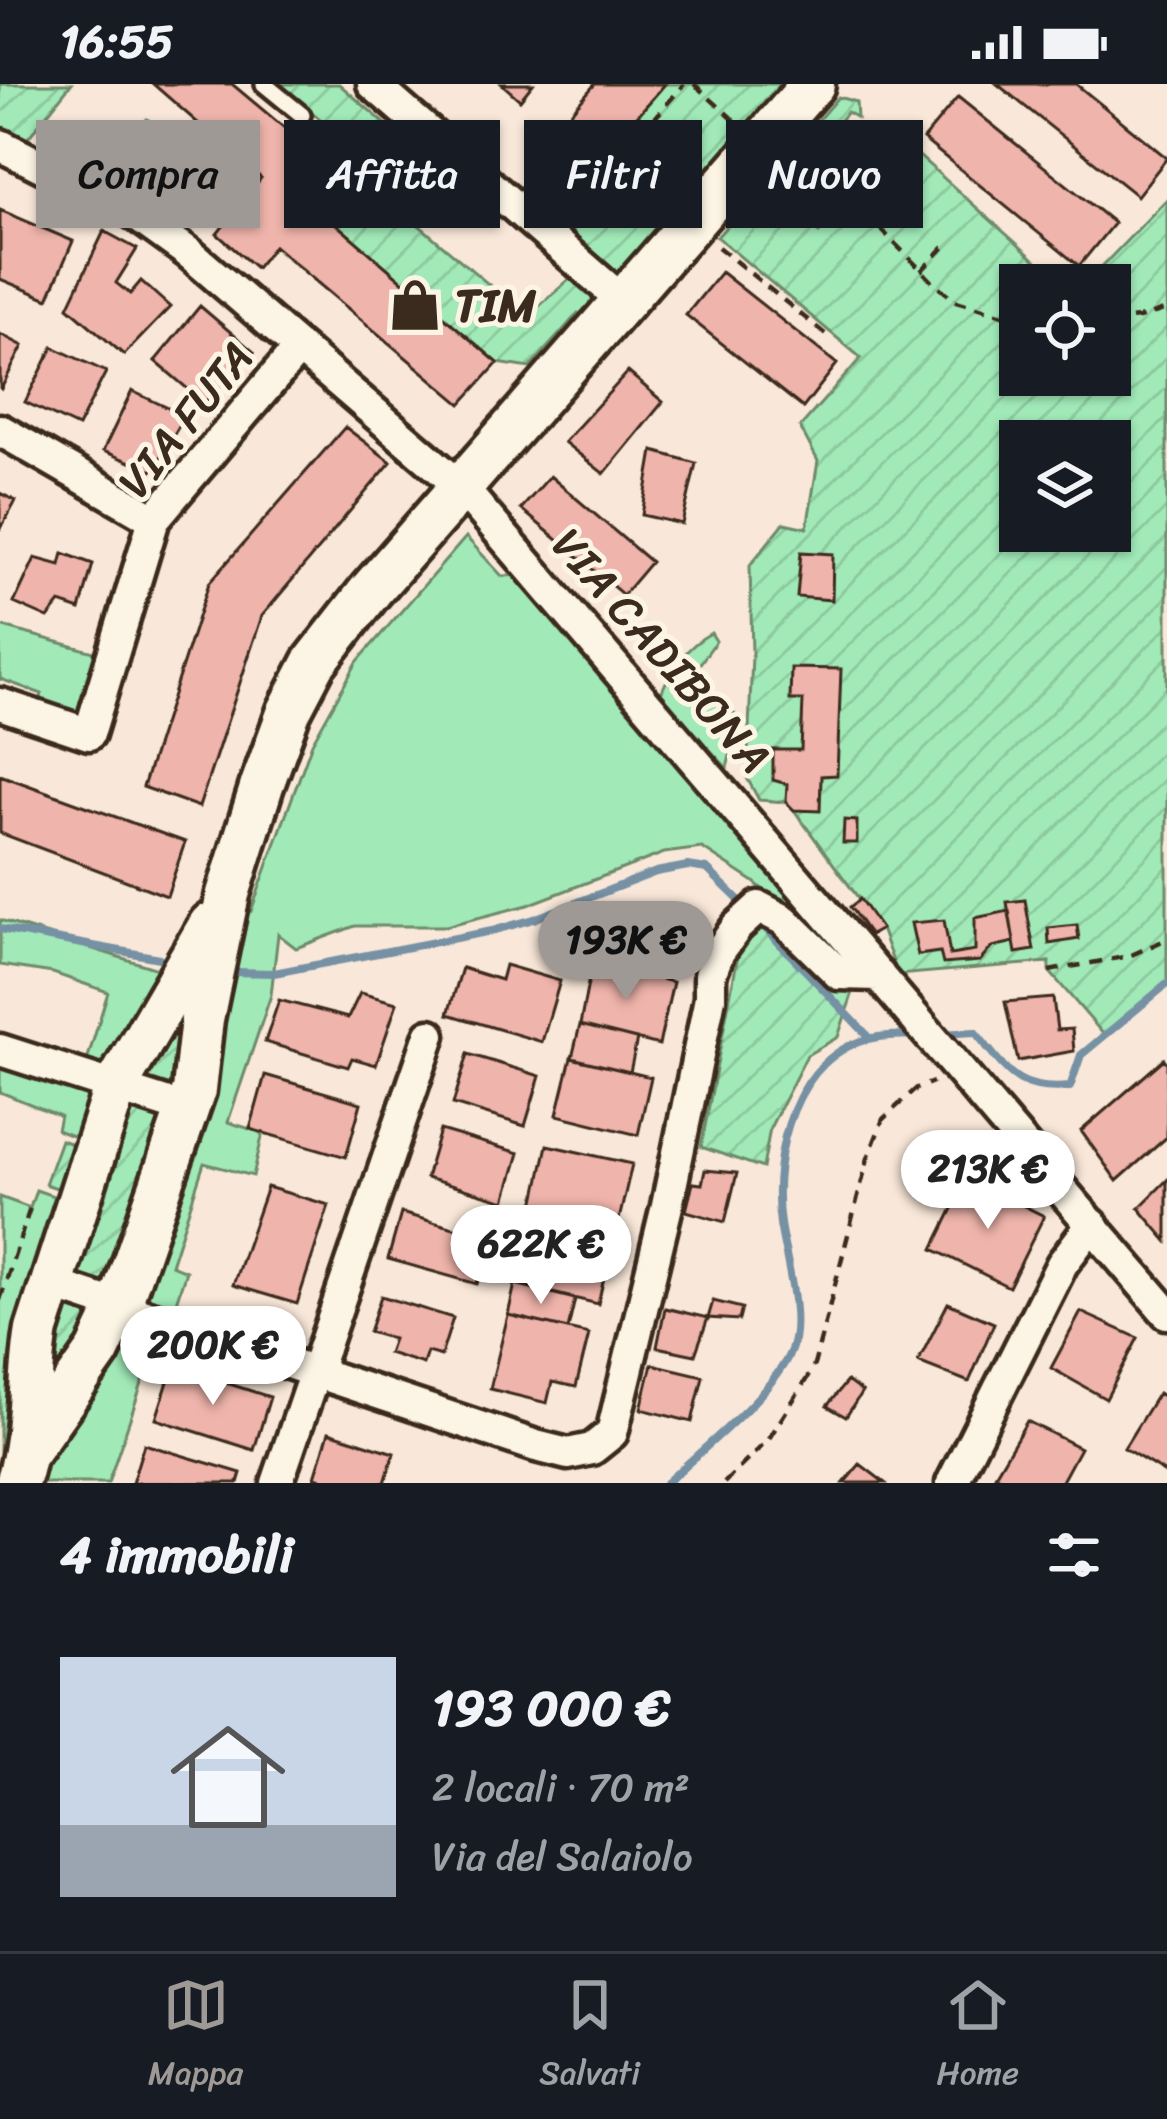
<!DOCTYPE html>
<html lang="it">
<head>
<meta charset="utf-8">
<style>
  body { margin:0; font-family:Sriracha,sans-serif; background:#20242c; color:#f1f3f6; height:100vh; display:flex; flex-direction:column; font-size:45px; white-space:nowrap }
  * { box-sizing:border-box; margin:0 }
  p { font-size:39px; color:#9ea1a6 }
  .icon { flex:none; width:66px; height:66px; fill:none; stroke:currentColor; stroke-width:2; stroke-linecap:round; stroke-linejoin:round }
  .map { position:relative; height:1399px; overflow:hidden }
  .sheet { display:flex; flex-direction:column; background:#171b24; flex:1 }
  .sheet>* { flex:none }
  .hud { position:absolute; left:36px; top:36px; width:1095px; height:108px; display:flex; gap:24px }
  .tools { position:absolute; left:999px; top:180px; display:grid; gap:24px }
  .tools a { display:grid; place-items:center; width:132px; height:132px; border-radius:0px; background:#171b24; box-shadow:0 3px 9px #0004; font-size:60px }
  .price { position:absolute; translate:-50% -102px; padding:0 27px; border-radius:42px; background:#fff; color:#222; font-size:39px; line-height:78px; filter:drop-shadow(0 3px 6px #0008) }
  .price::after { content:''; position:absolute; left:50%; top:72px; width:36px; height:27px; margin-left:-18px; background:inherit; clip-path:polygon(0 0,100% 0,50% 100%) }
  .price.current { background:#9f9995; color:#111 }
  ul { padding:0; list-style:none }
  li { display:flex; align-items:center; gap:36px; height:300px; padding:0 60px }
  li+li { border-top:3px solid #363941 }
  li span { display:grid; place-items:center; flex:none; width:336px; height:240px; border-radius:0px; color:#555 }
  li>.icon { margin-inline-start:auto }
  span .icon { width:144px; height:144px; fill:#fffc; stroke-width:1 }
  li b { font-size:51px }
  h2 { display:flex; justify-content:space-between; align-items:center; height:144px; padding:0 60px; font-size:51px }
  .tag { padding:0 42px; border-radius:0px; background:#171b24; box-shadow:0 3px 9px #0004; font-size:42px; line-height:108px }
  .tag.current { background:#9f9995; color:#111 }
  .status { display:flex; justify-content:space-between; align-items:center; height:84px; padding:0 60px; background:#171b24; direction:ltr }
  .status svg { height:33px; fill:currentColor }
  .tabs { display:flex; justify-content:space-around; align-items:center; height:168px; border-top:3px solid #363941; background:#171b24; font-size:33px; color:#9ea1a6 }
  .tabs a { display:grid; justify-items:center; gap:6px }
  .tabs .current { color:#9f9995 }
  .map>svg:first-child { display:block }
</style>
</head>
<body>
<div class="status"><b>16:55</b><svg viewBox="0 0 49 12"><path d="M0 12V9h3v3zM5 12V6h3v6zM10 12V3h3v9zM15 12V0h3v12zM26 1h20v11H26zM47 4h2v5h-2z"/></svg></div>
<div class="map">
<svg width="1167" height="1399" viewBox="0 0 1167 1399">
  <defs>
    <pattern id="garden-furrows" width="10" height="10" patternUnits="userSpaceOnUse" patternTransform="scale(3)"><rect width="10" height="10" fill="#a1eab8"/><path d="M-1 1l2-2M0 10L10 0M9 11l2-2" fill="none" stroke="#8cc99e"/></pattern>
  </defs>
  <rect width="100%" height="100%" fill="#f9e8d9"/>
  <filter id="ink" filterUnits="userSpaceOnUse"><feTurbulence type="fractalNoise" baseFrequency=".00833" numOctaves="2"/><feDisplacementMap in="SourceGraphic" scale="24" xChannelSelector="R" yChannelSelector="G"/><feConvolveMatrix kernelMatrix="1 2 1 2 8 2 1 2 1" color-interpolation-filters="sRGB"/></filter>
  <g filter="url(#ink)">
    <!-- green -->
    <path fill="#a1eab8" stroke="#6e8a6b" stroke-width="3" d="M466,453L502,492L526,491L846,876L754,798L702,764L664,769L528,821L446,842H355L296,864L278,850L271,911L228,1038L263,1049L253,1092L204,1079L171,1181L186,1187L169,1240L150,1276L108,1399H0V1113L30,1124L36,1106L76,1120L228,810L251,827L312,659L357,578Z
      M0,542L112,573L89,650L36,633L42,610L0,595Z
      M711,549L716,557L694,588L739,635L727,684L660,612C670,586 687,562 711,549Z
      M0,836L180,892L95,1061L57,1046L60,1032L0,1008V966L82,993L108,908L53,889L0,881Z"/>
    <!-- garden -->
    <path fill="url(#garden-furrows)" stroke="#6e8a6b" stroke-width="3" fill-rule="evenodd" d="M0,0H71L16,69L0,61Z
      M279,0H339L403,55L367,97L527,233L583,183L541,145L665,0H813L605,240L578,229L530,284L498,279L315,122L347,84L308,50L320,35Z
      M838,13L856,18L857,34L847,28L775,113L819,149L901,56L1063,201H1020V291H1110V201H1084L1167,115V900L1104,951L1049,887V878L898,891L881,845L794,726L786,718L759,716L747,694L752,571L750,481L784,439L807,444L818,377L800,343L861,274L717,153ZM1020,357H1110V447H1020Z
      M147,35L185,64L132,128L88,105Z
      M228,810L119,1223L27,1368L49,1199Z
      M764,839C798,855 818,892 852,911L838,953L807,971L770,1044L763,1084L701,1063L739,866L749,849Z
      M61,1056L77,1062L63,1106L45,1100Z"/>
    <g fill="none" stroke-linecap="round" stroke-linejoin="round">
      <!-- stream -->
      <path stroke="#7690a4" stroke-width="8" d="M760,839L870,954
        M0,845L159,874
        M234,888L274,889L492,847L534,835L656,788L688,782L707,785L745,822
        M940,950L975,948C1008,987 1015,1008 1070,1003L1081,971L1167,900
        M666,1399C700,1367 774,1309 791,1266C804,1234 785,1173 780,1140C770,1071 795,969 873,954C888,951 904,952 919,951"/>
    </g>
    <!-- building -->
    <path fill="#efb4ab" stroke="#3b2a1e" stroke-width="3" d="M153,0H232L294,52L304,47L347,84L315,122L498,279L461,320L274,162L256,184L217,150L261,94Z
      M502,0H533L520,16Z
      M595,0H665L574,104L533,72Z
      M997,0H1076L1167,74L1137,112Z
      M958,13L1114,139L1079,182L923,55Z
      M0,126L73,157L48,215L0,195Z
      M104,147L137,165L116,199L130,210L141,197L170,223L124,271L68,223Z
      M721,188L837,280L803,324L686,231Z
      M200,222L254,268L204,319L155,277Z
      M0,250L23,262L1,305L0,304Z
      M53,263L106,288L78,343L25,318Z
      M628,288L663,318L604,390L564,358Z
      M132,307L185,332L152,387L103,367Z
      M345,343L391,378L262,532L199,723L143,703L209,499Z
      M653,367L696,379L682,440L642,431Z
      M550,392L651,478L623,511L521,425Z
      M0,409L16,417L0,446Z
      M801,468L833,470L832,516L797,513Z
      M63,469L93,480L80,526L60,519L48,534L14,519L35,474L60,481Z
      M791,584L841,585L837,691L821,692L820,727L794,726L786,718L787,700L773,696V666H801L803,616H790Z
      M0,691L185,758L167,812L0,749Z
      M844,736L857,737V759H843Z
      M860,815L881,845L870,851L850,823Z
      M1025,816L1034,866L1016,869L1007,818Z
      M1009,827L1014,858L992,863L980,877L943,880L940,868L918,871L911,839L944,836L950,871L975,867V834Z
      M1077,841L1079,855L1049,860L1048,844Z
      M592,878L673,898L659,961L580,941Z
      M505,881L560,897L542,958L448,930L462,884L501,896Z
      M360,909L397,919L376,981L352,974L348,983L265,958L279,916L348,934Z
      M1053,914L1057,946L1072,945L1074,967L1018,977L1005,918Z
      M580,941L637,955L630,988L572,974Z
      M468,970L540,992L525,1042L453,1020Z
      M571,974L651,993L638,1051L557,1031Z
      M1164,975L1167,979V1053L1117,1097L1081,1047Z
      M265,991L361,1019L346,1073L250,1045Z
      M440,1046L519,1069L505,1117L426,1094Z
      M547,1061L632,1080L618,1140L534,1121Z
      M705,1086L737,1089L725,1138L686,1127L693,1099L702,1100Z
      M968,1094L1044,1132L1009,1203L933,1165Z
      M1167,1096V1157L1139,1124Z
      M267,1103L329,1121L297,1220L233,1201Z
      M401,1129L490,1154L477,1200L388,1175Z
      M528,1140L612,1158L598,1220L515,1200Z
      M515,1200L575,1215L568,1245L508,1231Z
      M381,1212L453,1234L441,1272L427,1268L423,1280L388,1269L393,1255L369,1248Z
      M713,1217L742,1224L739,1236L708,1234Z
      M948,1219L994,1239L969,1298L918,1278Z
      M665,1224L708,1234L695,1271L657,1263Z
      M1081,1228L1138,1254L1106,1315L1051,1284Z
      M508,1231L589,1250L576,1303L552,1298L547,1319L490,1305Z
      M652,1280L703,1292L692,1338L641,1325Z
      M173,1282L270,1313L254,1366L156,1335Z
      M847,1297L862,1308L846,1333L827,1322Z
      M1158,1309L1167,1315V1390L1124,1364Z
      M1027,1337L1080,1364L1061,1399H1009L995,1391Z
      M329,1348L394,1369L385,1399H335L315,1393Z
      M144,1360L241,1389L238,1399H132Z
      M860,1380L885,1399H844Z"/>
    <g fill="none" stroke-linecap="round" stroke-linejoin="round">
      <!-- service casing -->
      <g stroke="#3b2a1e" stroke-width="24">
        <path id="service" d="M264,0L302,31"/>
      </g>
      <!-- minor casing -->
      <g stroke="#3b2a1e" stroke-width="39">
        <path id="minor" d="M373,0L623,217
          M0,61L132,128L189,169L462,404L1167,1229
          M0,346L154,435
          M0,620L89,650L154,435L299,264
          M0,966L187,1026
          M49,1199L536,1362L568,1370L592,1365L612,1349L667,1122L710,914V891L719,868L737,843L759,823L784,836L839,890L879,891
          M277,1399L430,951
          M952,1399L1062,1180L1092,1140"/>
      </g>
      <!-- secondary casing -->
      <g stroke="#3b2a1e" stroke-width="51">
        <path id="secondary" d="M27,1368L98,1267L119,1223L194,1006L202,935L228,810L262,701L289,627L314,579L371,506L813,0
          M17,1399C34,1350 28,1297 37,1246L115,1004L210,841"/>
      </g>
      <!-- path -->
      <path stroke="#3b2a1e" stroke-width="4.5" stroke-dasharray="12 9" stroke-linecap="butt" d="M694,0L734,36
        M850,114L933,198L956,217L1020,236
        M571,132L684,0
        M718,163L830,254
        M921,187L944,163
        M1110,237L1139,234L1167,225
        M1049,887L1129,872L1167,855
        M0,1216L30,1124
        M724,1399L768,1356L813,1285L868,1074L883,1035L917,1004L933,998"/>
      <!-- service -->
      <use href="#service" stroke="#fcf5e5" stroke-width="15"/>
      <!-- minor -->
      <use href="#minor" stroke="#fcf5e5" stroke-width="30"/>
      <!-- secondary -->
      <use href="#secondary" stroke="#fcf5e5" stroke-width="42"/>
    </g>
  </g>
  <!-- icons -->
  <defs>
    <g id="shop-bare" transform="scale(4.14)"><path d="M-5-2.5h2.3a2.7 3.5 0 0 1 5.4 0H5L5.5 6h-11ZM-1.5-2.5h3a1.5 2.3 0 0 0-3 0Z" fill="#3b2a1e" stroke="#fcf5e5" stroke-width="2.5" paint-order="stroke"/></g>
  </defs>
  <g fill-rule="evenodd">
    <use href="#shop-bare" x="415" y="221"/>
  </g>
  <g text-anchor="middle" stroke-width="10" stroke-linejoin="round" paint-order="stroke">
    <!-- poi labels -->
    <g font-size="45" font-weight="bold" fill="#3b2a1e" stroke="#fcf5e5" text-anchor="start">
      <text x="455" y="237">TIM</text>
    </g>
    <!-- street labels -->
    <g font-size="45" fill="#3b2a1e" stroke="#fcf5e5">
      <text transform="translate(185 335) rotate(-51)" y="16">VIA FUTA</text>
      <text transform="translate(662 566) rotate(49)" y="16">VIA CADIBONA</text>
    </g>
  </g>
</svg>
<div class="tools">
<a><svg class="icon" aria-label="locate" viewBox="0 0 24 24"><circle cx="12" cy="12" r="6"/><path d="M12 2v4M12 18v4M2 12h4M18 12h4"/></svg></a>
<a><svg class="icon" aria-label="layers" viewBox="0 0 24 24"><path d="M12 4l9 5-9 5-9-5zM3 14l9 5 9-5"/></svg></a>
</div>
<b class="price current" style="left:626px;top:919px">193K €</b>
<b class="price" style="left:988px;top:1148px">213K €</b>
<b class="price" style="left:541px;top:1223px">622K €</b>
<b class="price" style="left:213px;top:1324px">200K €</b>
<div class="hud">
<a class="tag current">Compra</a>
<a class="tag">Affitta</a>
<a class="tag">Filtri</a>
<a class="tag">Nuovo</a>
</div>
</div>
<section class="sheet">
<h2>4 immobili<svg class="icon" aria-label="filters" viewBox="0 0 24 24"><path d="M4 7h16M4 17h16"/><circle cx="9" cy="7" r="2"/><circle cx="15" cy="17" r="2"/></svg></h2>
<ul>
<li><span style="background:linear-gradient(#c9d6e8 70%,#9aa5b1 0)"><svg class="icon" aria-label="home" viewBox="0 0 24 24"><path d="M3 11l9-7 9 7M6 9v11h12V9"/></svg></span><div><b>193 000 €</b><p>2 locali · 70 m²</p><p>Via del Salaiolo</p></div></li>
</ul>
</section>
<nav class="tabs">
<a class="current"><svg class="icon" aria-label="map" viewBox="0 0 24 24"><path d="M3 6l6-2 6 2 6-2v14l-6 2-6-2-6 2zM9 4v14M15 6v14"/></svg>Mappa</a>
<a><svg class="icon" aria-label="saved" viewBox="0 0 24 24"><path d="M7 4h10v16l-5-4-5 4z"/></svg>Salvati</a>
<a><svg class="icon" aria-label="home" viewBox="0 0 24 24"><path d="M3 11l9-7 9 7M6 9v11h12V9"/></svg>Home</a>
</nav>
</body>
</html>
